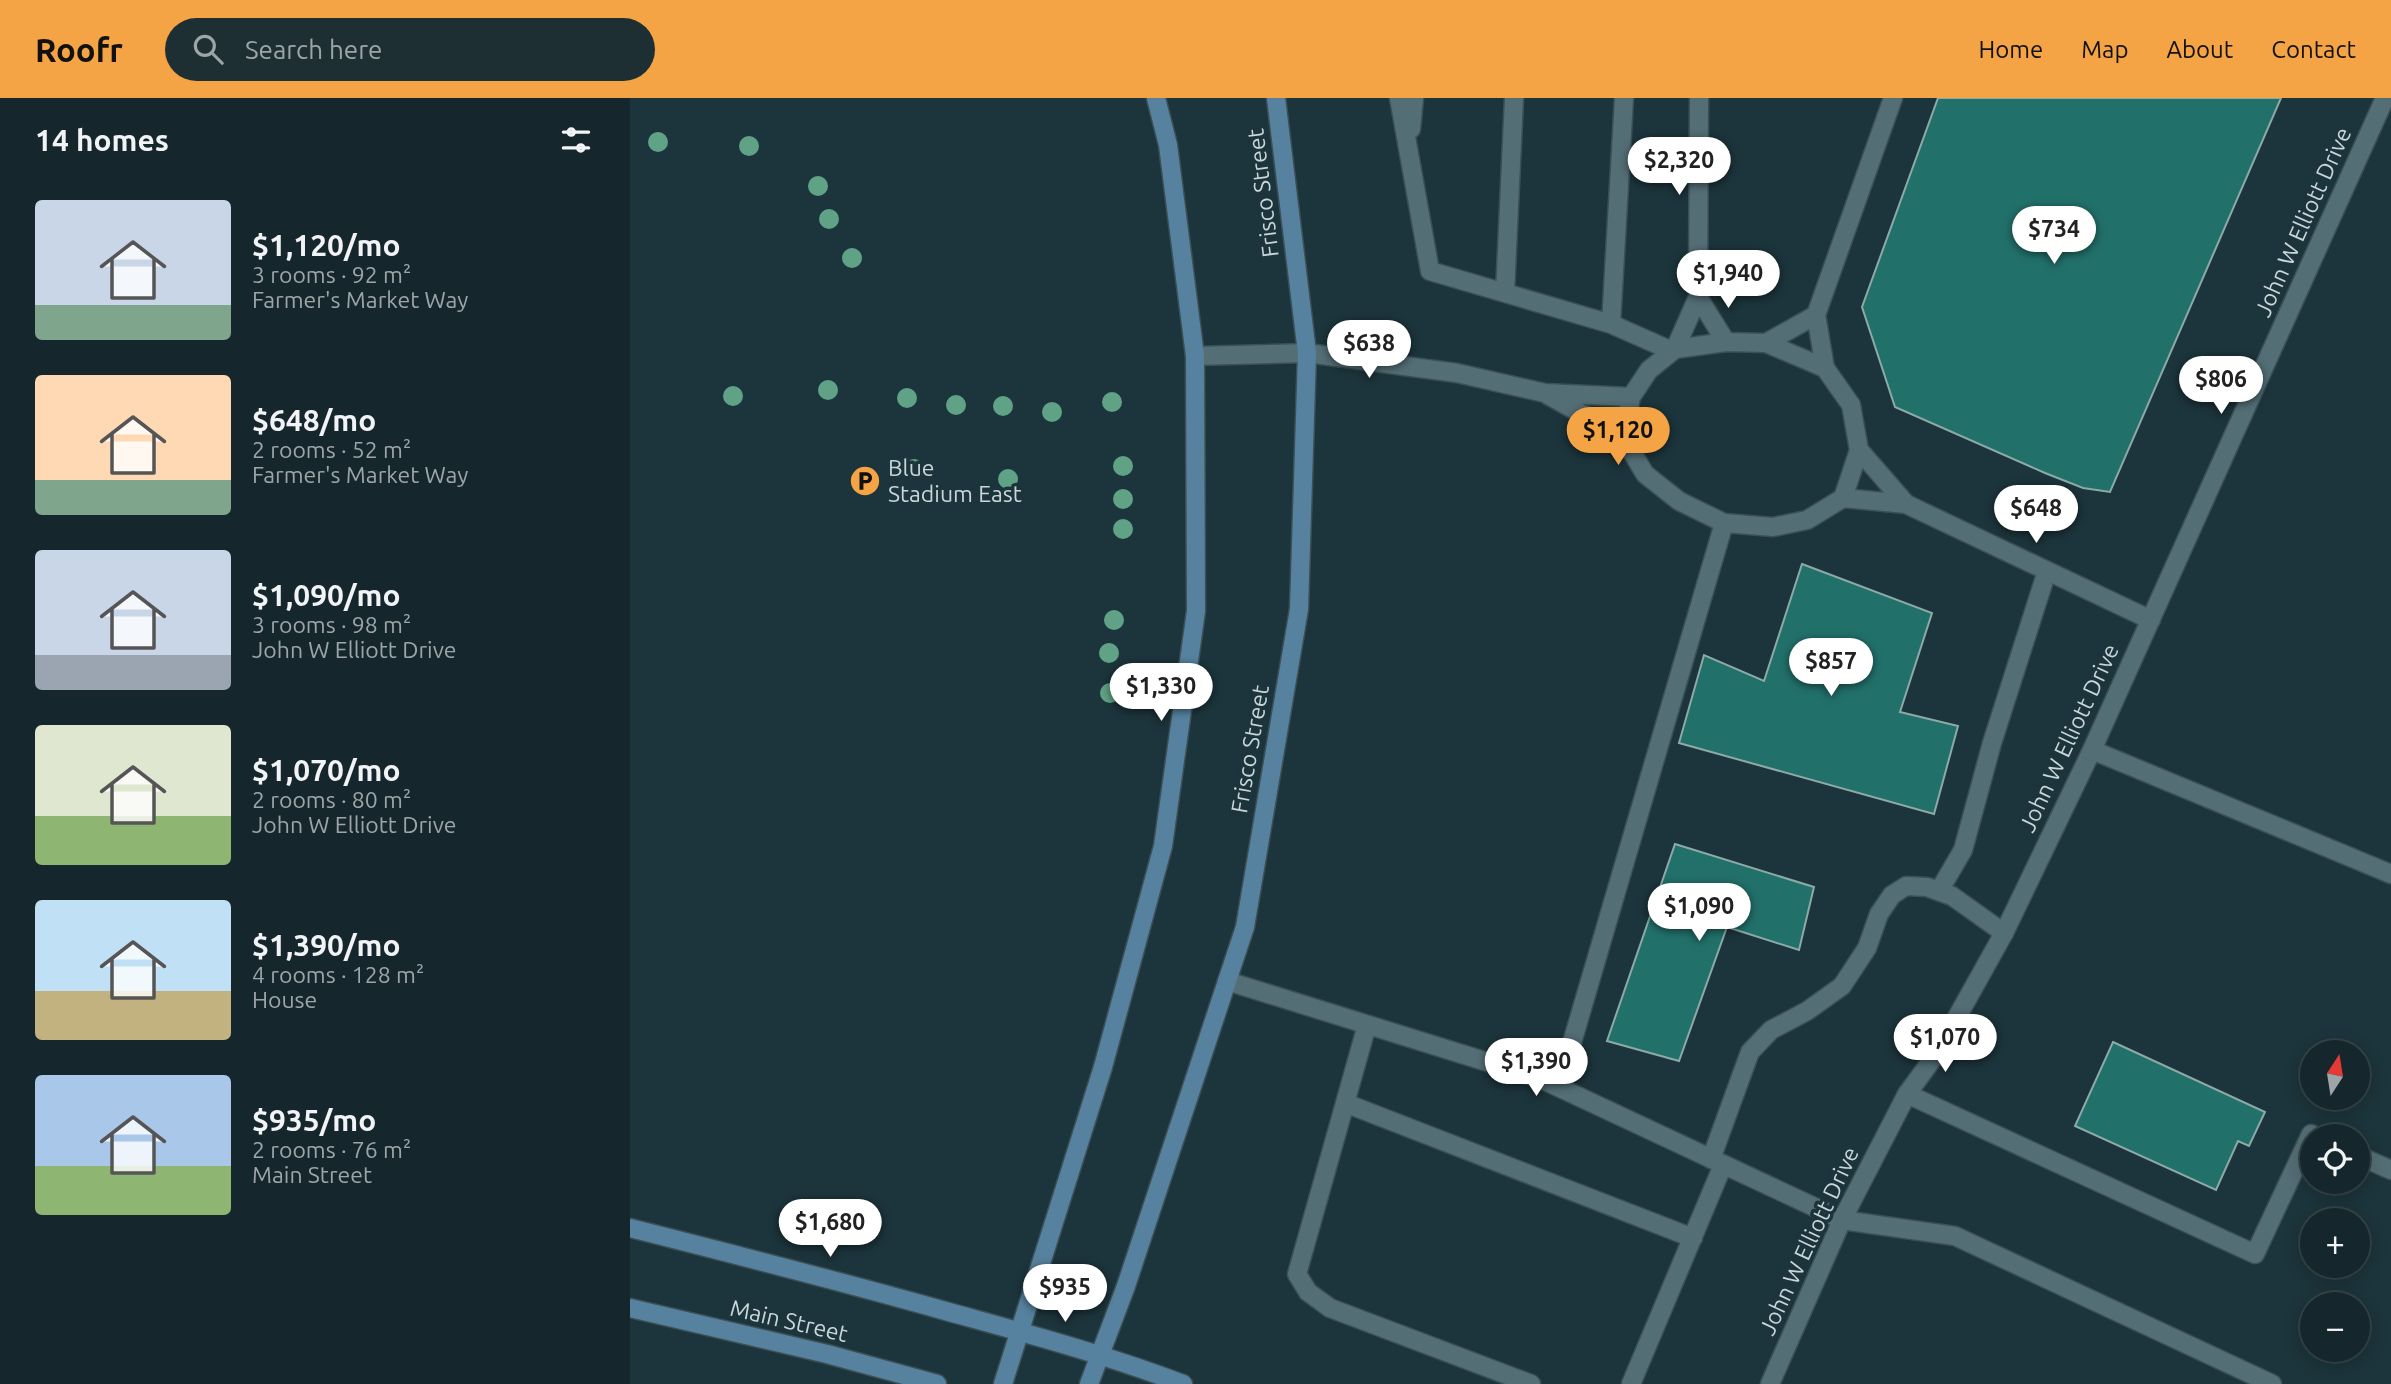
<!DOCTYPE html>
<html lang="en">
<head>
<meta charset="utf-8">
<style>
  body { margin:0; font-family:Ubuntu,sans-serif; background:#1e2f34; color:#f1f3f6; height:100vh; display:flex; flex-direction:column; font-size:26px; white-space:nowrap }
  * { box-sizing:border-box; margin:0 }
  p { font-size:23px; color:#9da5a9 }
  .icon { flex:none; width:38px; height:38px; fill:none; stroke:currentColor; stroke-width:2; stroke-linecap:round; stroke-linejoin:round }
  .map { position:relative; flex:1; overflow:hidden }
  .side { display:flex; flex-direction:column; background:#15272c; width:630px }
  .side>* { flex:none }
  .needle { width:46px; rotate:12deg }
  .buttons { position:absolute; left:1670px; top:942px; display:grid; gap:14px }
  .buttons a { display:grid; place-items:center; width:70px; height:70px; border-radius:50%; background:#15272c; box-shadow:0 4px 18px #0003,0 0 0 2px #344448; font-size:35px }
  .price { position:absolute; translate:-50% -60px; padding:0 16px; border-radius:24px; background:#fff; color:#222; font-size:23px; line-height:46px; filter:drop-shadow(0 2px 4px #0008) }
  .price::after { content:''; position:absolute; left:50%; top:42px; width:21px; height:16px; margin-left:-10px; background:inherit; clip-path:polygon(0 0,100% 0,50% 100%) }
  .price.on { background:#f4a444; color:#111 }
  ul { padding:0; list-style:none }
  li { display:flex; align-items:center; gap:21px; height:175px; padding:0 35px }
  li span { display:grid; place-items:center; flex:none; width:196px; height:140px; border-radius:7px; color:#555 }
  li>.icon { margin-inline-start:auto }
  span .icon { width:84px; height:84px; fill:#fffc; stroke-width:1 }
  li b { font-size:30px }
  h2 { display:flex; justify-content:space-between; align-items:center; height:84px; padding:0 35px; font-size:30px }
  header { display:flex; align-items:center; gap:42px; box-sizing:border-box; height:98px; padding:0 35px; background:#f4a444; color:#111 }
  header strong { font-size:33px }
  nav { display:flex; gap:38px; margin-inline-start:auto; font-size:24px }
  .search { width:490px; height:63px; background:#1e2f34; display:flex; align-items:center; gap:18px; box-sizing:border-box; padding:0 24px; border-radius:38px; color:#9da5a9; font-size:26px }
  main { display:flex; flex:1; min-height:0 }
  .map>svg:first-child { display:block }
</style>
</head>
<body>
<header>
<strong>Roofr</strong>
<div class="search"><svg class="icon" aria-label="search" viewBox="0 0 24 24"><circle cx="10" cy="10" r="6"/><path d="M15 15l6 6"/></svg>Search here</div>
<nav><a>Home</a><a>Map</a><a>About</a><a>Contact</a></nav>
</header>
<main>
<section class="side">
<h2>14 homes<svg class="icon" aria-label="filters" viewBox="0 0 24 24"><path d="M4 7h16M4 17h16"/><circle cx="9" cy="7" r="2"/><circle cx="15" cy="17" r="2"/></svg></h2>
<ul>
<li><span style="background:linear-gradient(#c9d6e8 75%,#7fa58c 0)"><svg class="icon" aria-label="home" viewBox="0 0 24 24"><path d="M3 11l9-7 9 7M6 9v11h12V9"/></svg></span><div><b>$1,120/mo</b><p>3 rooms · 92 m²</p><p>Farmer's Market Way</p></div></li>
<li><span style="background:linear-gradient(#ffd9b3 75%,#7fa58c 0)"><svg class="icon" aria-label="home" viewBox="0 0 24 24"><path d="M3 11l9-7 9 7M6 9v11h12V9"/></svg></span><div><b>$648/mo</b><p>2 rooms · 52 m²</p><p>Farmer's Market Way</p></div></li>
<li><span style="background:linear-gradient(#c9d6e8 75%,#9aa5b1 0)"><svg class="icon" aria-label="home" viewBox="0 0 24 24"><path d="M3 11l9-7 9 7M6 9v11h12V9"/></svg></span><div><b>$1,090/mo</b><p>3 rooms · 98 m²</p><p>John W Elliott Drive</p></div></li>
<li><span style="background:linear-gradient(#dfe7d0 65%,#8fb573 0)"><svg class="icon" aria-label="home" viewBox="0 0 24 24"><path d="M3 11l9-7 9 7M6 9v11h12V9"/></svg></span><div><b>$1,070/mo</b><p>2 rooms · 80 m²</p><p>John W Elliott Drive</p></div></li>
<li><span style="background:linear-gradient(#bfe0f5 65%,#c2b280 0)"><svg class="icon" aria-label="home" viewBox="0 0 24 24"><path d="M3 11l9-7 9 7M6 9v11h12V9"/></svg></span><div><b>$1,390/mo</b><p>4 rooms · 128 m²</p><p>House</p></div></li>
<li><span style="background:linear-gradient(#a9c7e8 65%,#8fb573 0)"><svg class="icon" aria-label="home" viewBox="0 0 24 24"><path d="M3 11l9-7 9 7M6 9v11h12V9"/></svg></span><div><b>$935/mo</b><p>2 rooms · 76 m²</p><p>Main Street</p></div></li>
</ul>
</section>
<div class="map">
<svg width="1761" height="1286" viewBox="0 0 1761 1286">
  <rect width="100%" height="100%" fill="#1c343b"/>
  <!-- building -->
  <path fill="#22706a" stroke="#8daaa7" stroke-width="2" d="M1308,0H1651L1480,394L1453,390L1415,375L1265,309L1232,209Z
    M1172,466L1302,515L1270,614L1328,628L1304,716L1049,645L1074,557L1134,583Z
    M1045,746L1184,789L1169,852L1097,829L1049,963L977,943Z
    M1483,944L1635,1014L1619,1048L1608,1043L1586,1092L1445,1028Z"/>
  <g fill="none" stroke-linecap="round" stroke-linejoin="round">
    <!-- lane casing -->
    <g stroke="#3b4f56" stroke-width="21">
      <path id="lane" d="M769,0L800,173L981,226L1042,253
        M781,31L784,0
        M875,195L884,0
        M981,226L994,0
        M1462,652L1761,776
        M1309,793L1333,752L1362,645L1417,473
        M737,927L667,1176L678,1194L700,1210L901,1286
        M929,989L1094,425
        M1277,996L1625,1156L1681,1036L1685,1038
        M715,1005L1063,1140
        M1727,1057L1761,1072
        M1081,1061L1120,954L1141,932L1177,913L1212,888L1237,850L1249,816L1262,797L1276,788L1297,789L1322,798L1374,835
        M1212,1122L1325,1138L1642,1286
        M1001,1286L1093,1067"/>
    </g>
    <!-- street casing -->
    <g stroke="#3b4f56" stroke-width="21">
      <path id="street" d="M1068,199L1096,244
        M1096,244L1136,245L1195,270L1221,307L1229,352L1213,400L1177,422L1143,429L1094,425L1049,403L1015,376L993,339L1001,299L1019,272L1045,251Z
        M1136,245L1186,217
        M1045,251L1068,199L1069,0
        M565,258L677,255L827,275L915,295L1001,299
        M1195,270L1186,217L1263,0
        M918,297L993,339
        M1229,352L1276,406
        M1213,400L1276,406L1521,522
        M597,883L909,980L1212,1122
        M1140,1286L1212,1122L1277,996L1307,955L1374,835L1462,652L1755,0"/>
    </g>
    <!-- secondary casing -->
    <g stroke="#3b4f56" stroke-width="21">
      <path id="secondary" d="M0,1130C107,1157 213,1184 319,1214C398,1236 477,1257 553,1286
        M0,1210L197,1256L307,1286
        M373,1286L473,969L533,748L566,513L565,258L538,47L526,0
        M459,1286L496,1188L615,829L669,511L677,255L646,0"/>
    </g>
    <!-- lane -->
    <use href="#lane" stroke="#546e76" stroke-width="18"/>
    <!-- street -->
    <use href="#street" stroke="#546e76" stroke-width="18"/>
    <!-- secondary -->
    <use href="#secondary" stroke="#56829f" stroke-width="18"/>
  </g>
  <!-- trees -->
  <g fill="#60a286">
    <circle cx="28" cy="44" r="10"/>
    <circle cx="119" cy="48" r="10"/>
    <circle cx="188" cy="88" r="10"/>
    <circle cx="199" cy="121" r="10"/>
    <circle cx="222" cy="160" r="10"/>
    <circle cx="198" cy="292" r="10"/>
    <circle cx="103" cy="298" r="10"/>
    <circle cx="277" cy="300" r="10"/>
    <circle cx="482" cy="304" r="10"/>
    <circle cx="326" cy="307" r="10"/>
    <circle cx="373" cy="308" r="10"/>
    <circle cx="422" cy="314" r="10"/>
    <circle cx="493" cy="368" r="10"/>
    <circle cx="284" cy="371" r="10"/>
    <circle cx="378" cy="381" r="10"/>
    <circle cx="493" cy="401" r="10"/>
    <circle cx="493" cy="431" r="10"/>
    <circle cx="484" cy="522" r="10"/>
    <circle cx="479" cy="555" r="10"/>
    <circle cx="480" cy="595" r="10"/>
  </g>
  <!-- icons -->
  <defs>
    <g id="parking-disc" transform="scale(1.575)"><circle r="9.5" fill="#f4a444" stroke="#1c343b"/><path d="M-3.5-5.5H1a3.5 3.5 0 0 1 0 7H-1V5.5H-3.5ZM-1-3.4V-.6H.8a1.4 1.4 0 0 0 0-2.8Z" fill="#111"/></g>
  </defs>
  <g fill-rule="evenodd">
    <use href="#parking-disc" x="235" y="383"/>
  </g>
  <g text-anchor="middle" stroke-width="7" stroke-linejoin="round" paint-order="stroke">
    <!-- street labels -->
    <g font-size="23" fill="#c8d6da" stroke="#1c343b">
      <text transform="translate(633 95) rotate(-97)" y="8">Frisco Street</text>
      <text transform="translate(1673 124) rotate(-66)" y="8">John W Elliott Drive</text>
      <text transform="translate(1439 640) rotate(-65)" y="8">John W Elliott Drive</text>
      <text transform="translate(620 651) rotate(-80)" y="8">Frisco Street</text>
      <text transform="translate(1179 1143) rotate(-65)" y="8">John W Elliott Drive</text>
      <text transform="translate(159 1223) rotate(13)" y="8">Main Street</text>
    </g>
    <!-- poi labels -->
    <g font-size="23" fill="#c8d6da" stroke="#1c343b" text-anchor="start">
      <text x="258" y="378">Blue<tspan x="258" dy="26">Stadium East</tspan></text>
    </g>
  </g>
</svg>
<div class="buttons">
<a><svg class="needle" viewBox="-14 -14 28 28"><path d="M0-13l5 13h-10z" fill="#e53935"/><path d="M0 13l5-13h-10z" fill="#9da5a9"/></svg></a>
<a><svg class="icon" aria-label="locate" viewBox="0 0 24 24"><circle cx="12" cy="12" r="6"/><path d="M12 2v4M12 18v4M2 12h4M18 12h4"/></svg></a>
<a>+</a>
<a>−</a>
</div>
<b class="price" style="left:1049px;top:99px">$2,320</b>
<b class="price" style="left:1424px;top:168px">$734</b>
<b class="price" style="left:1098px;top:212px">$1,940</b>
<b class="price" style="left:739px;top:282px">$638</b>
<b class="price" style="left:1591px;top:318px">$806</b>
<b class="price on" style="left:988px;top:369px">$1,120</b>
<b class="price" style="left:1406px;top:447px">$648</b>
<b class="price" style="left:1201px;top:600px">$857</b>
<b class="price" style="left:531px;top:625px">$1,330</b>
<b class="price" style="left:1069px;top:845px">$1,090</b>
<b class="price" style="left:1315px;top:976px">$1,070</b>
<b class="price" style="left:906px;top:1000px">$1,390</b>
<b class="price" style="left:200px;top:1161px">$1,680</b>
<b class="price" style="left:435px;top:1226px">$935</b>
</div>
</main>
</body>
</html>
